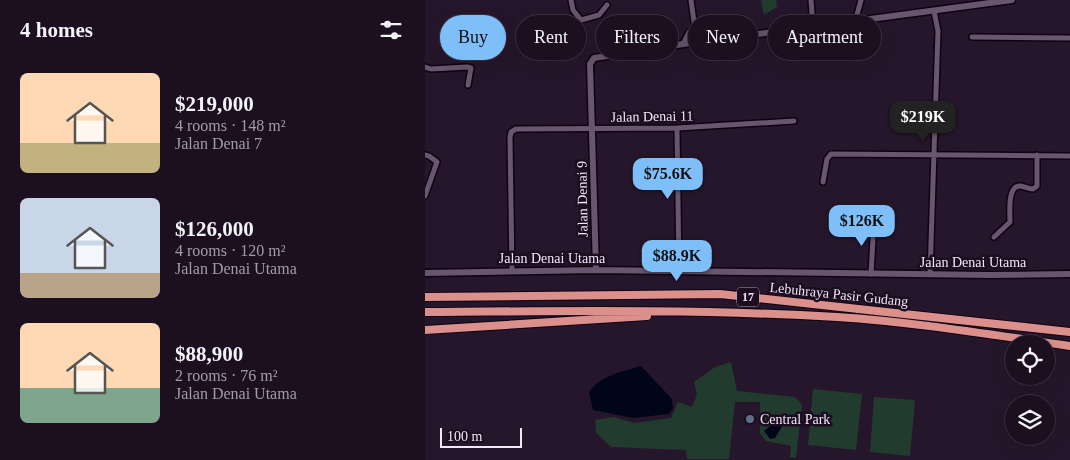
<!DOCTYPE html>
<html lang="en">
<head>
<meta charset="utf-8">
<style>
  body { margin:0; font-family:Georgia,serif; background:#291e2d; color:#f1f3f6; height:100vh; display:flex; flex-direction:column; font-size:19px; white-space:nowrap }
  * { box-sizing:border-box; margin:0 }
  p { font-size:16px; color:#a09da5 }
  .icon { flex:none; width:28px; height:28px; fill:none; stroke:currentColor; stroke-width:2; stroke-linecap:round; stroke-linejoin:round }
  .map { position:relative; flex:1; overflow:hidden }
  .drawer { display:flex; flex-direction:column; background:#1c1020; width:425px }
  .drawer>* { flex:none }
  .guide { position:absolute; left:15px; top:15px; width:475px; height:45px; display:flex; gap:10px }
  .tools { position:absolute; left:580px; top:335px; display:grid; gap:10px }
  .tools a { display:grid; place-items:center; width:50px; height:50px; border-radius:50%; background:#1c1020; box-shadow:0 5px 20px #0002,0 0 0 1px #3a303e; font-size:25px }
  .scale { position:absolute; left:15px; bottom:12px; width:82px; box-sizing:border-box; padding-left:5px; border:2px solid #f2e7f5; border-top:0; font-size:14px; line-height:18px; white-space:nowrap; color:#f2e7f5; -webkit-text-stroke:4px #1c0d21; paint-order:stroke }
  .price { position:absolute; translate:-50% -42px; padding:0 11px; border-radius:10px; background:#7ebef9; color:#111; font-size:16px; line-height:32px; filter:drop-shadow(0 1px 2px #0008) }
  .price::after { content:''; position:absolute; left:50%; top:30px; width:15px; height:11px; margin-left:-8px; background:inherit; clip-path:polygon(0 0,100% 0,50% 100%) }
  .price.selected { background:#222; color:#fff }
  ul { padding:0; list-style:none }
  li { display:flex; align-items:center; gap:15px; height:125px; padding:0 20px }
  li span { display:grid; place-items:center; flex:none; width:140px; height:100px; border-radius:8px; color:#555 }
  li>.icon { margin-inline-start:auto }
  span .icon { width:60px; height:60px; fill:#fffc; stroke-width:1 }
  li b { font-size:21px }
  h2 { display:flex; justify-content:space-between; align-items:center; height:60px; padding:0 20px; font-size:21px }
  .tag { padding:0 18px; border-radius:22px; background:#1c1020; box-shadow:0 5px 20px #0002,0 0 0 1px #3a303e; font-size:18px; line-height:45px }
  .tag.selected { background:#7ebef9; color:#111 }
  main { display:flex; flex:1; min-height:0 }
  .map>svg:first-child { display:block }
</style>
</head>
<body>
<main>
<section class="drawer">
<h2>4 homes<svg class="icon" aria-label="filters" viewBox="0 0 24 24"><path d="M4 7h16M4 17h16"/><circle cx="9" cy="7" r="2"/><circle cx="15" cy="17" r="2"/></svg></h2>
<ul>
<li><span style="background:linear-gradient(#ffd9b3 70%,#c2b280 0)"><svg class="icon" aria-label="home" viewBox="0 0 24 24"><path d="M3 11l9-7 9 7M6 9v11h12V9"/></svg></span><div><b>$219,000</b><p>4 rooms · 148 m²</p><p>Jalan Denai 7</p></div></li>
<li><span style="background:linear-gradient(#c9d6e8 75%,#b9a48a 0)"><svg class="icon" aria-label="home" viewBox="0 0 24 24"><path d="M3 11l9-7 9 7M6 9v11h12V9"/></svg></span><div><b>$126,000</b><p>4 rooms · 120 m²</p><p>Jalan Denai Utama</p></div></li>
<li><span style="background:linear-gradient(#ffd9b3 65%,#7fa58c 0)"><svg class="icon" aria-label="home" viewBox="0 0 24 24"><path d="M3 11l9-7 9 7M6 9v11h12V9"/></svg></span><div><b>$88,900</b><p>2 rooms · 76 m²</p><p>Jalan Denai Utama</p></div></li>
</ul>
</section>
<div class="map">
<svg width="645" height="460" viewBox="0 0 645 460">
  <rect width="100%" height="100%" fill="#26162b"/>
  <!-- green -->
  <path fill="#213b2f" d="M336,0H351L352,7L339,15Z
    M306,362L312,391L370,397L377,405L371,458L365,457L366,446L341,441L335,433V402H310L304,459H262L261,450L186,447L171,433L170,420L189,417L209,423L246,418L253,402L267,407L272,395L269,382L290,367Z
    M388,389L437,394L431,450L383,445Z
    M449,397L490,400L485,456L445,452Z"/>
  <!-- water -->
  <path fill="#000618" d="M216,366L247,399L248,409L244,414L208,418L168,410L164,392C176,375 197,372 216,366Z
    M350,422H356L358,425L350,438L345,439L339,431Z"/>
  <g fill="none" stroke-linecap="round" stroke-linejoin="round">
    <!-- minor casing -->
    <g stroke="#0f0313" stroke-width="8">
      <path id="minor" d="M146,0L148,10L156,20L174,15L182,5
        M386,0L388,27
        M430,22L436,0
        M270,29L299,25
        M547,37L645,38
        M258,44L264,32L270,29L266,0
        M0,67L6,69L42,67L46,68L43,85
        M252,128L254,271
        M0,155L4,156L12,162L0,196
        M398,182L402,159L406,154L645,156
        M569,237L585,222C585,213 582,184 596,186C600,187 604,189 608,189L612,186V155
        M87,271L85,138L86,132L91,129L252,128L369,121
        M446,274L449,221
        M505,274L513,31L509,11"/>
    </g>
    <!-- tertiary casing -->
    <g stroke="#0f0313" stroke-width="9">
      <path id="tertiary" d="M171,270L165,64L169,58L258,44L587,0
        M0,273L171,270L564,275L645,274"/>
    </g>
    <!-- trunk casing -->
    <g stroke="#0f0313" stroke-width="10">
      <path id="trunk" d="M0,297L295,294L645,332
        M0,312C137,311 275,309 412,317C490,322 568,335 645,346
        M0,330L222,316"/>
    </g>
    <!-- minor -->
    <use href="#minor" stroke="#68556e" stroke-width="5"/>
    <!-- tertiary -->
    <use href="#tertiary" stroke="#68556e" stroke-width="6"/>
    <!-- trunk -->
    <use href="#trunk" stroke="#db908b" stroke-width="8"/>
  </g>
  <!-- markers -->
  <circle fill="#5c6f8a" stroke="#1c0d21" stroke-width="2" cx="325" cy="419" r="5"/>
  <g text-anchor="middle" stroke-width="5" stroke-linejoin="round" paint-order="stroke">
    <!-- shield labels -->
    <rect fill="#1c0d21" stroke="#b2a6b5" stroke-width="1" x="312" y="287.5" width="22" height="19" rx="4"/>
    <g font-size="12" font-weight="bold" fill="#f2e7f5">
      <text x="323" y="301">17</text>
    </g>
    <!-- street labels -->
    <g font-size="14" fill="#f2e7f5" stroke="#1c0d21">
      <text transform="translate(227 116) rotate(-1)" y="5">Jalan Denai 11</text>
      <text transform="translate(157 199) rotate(-91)" y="5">Jalan Denai 9</text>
      <text x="127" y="263">Jalan Denai Utama</text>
      <text x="548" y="267">Jalan Denai Utama</text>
      <text transform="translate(414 294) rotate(6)" y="5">Lebuhraya Pasir Gudang</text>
    </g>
    <!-- poi labels -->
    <g font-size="14" fill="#f2e7f5" stroke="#1c0d21" text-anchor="start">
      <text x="335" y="424">Central Park</text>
    </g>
  </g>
</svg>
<div class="tools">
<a><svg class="icon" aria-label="locate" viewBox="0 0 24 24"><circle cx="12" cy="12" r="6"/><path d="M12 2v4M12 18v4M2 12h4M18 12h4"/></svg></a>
<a><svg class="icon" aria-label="layers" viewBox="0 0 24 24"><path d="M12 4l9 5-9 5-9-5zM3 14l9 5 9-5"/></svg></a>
</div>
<div class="scale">100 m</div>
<b class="price selected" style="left:498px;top:143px">$219K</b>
<b class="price" style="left:243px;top:200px">$75.6K</b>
<b class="price" style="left:437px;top:247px">$126K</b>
<b class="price" style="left:252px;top:282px">$88.9K</b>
<div class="guide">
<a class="tag selected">Buy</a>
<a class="tag">Rent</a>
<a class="tag">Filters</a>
<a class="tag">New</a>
<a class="tag">Apartment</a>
</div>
</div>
</main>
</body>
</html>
